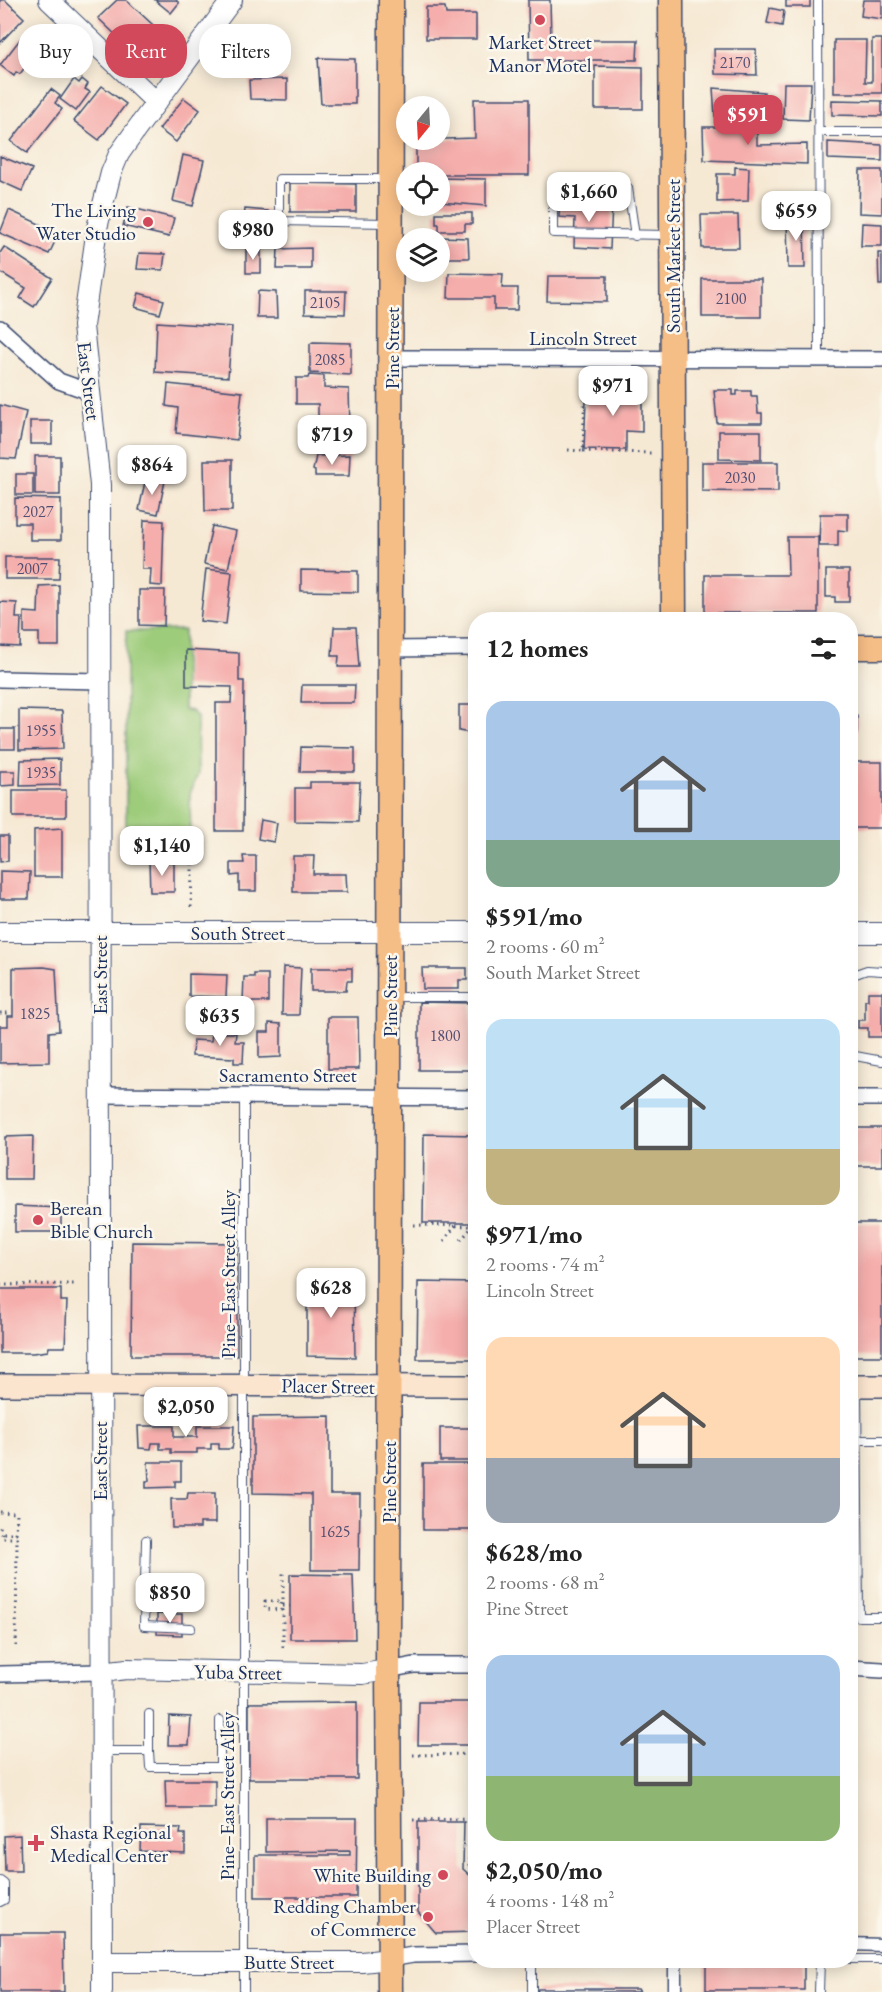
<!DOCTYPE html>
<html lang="en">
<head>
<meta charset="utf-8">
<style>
  body { margin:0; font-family:"EB Garamond",serif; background:#f6f6f6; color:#222; height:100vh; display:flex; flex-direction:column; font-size:22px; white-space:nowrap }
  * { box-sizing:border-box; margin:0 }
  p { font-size:20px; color:#767676 }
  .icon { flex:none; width:33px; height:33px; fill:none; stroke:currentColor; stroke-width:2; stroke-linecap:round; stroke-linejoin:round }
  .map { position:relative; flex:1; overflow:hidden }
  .panel { position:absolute; left:468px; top:612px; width:390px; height:1356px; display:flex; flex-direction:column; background:#fff; border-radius:24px; box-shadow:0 3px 15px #0003 }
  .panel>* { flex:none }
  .guide { position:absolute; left:18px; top:24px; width:360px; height:54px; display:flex; gap:12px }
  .needle { width:39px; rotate:198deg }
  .tools { position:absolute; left:396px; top:96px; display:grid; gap:12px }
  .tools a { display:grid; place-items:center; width:54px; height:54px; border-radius:50%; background:#fff; box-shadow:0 3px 15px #0003; font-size:30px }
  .price { position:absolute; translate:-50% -51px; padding:0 14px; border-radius:12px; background:#fff; color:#222; font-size:20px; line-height:39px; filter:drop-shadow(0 2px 3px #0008) }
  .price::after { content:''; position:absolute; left:50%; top:36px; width:18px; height:14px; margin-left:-9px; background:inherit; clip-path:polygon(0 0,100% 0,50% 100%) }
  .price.selected { background:#d1495b; color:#fff }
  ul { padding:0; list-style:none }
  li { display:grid; align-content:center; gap:12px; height:318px; padding:0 18px }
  li span { display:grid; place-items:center; height:186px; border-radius:18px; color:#555 }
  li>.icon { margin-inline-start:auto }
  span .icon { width:108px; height:108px; fill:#fffc; stroke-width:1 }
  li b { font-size:26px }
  h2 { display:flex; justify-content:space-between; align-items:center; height:72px; padding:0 18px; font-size:26px }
  .pill { padding:0 21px; border-radius:24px; background:#fff; box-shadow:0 3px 15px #0003; font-size:21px; line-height:54px }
  .pill.selected { background:#d1495b; color:#fff }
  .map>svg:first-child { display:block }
</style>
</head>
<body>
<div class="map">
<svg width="882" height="1992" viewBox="0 0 882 1992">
  <rect width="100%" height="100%" fill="#fbf7ec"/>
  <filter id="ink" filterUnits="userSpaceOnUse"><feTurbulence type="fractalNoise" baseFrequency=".0167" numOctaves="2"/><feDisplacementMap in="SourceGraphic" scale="12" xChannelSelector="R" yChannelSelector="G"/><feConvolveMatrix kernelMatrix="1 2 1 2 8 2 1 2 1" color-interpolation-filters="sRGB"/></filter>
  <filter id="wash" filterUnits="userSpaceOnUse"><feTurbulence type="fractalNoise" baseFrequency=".008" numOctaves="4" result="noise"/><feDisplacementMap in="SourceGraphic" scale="24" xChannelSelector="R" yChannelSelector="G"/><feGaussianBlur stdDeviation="1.35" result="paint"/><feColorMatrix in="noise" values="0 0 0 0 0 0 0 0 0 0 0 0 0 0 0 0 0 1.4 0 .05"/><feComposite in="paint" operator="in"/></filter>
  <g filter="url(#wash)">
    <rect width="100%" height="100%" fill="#f6e9d4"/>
    <!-- green -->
    <path fill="#9dcc7a" stroke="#5c7e6c" stroke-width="1.5" d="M184,630V710L192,711L197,717L198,774L190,794L191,847L128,846L126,829V631Z"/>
    <g id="blocks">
      <!-- building -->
      <path fill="#f5aeac" d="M0,0H5L24,18L0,43Z
        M117,0H126L165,36L142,60L98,18Z
        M155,0H176L179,3L171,13Z
        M528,0H550L551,40H638L637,60H529Z
        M786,0H810V7H786Z
        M863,0H882V19L861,16Z
        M426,7H445L446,14H476V39H426Z
        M770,8L784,11L782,26L767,23Z
        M21,38L37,51L20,74L16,72L14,76L0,65Z
        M872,39H882V93H834V40H866L865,82H872Z
        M714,49H756L757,75L715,74Z
        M318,58L355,59V104H321Z
        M595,66L643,67V109H595Z
        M74,79L79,83L82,79L88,84L85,89L90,92L76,111L60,99Z
        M287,79V100L250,99L249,80Z
        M784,83H811L809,120L783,119Z
        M102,86L126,104L99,140L74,121Z
        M713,88L764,92L762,115L715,116Z
        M51,89L60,96L55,103L62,109L27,153L11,141Z
        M184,98L200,110L176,142L159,129Z
        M474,99H529V175H440V172H416V140L475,138Z
        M832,100L882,101V116L832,115Z
        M717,124H757V145L807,144V164L704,160L703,127H717Z
        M828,142L882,145V161L828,159Z
        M183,155L204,160L193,206L173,201Z
        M0,156L32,169L22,191L0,181Z
        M735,167L749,168L748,201L717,202V174H735Z
        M860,170H882V214L859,213Z
        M440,178L486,179V206L440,202Z
        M290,183L356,184V212H290Z
        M560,201L612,204L610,249L574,247L575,218L559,217Z
        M128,207L174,218L169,237L123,226Z
        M245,209L268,211L265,231L243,228Z
        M9,210L59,233L49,254L0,233Z
        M436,213H472V224H465V231H439V224H436Z
        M701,215H738L739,248H702Z
        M787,215L804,216L805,268H788Z
        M862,223L882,224V246H861Z
        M440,237L468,238L469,258H440Z
        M4,247L52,278L34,307L20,298L26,288L0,272V253Z
        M246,248L261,249V273H246Z
        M311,248V269H277L278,249Z
        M139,253L165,254L163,270L137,269Z
        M878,253H882V285H879Z
        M449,273L503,274L502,288H518L517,310H494V298H448Z
        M548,276H607V302L547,301Z
        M702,279H761V317H702Z
        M258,291L276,292L277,318H257Z
        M305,291H346L345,314L305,313Z
        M139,293L164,300L160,314L135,307Z
        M157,322L232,327L228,377L155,372Z
        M313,342L351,343V375L310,373V344Z
        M309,375L324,376V388L349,389L350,428H312V418L318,419V404H296V378H308Z
        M168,384L242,392L237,440L176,433L178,408L166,406Z
        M642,385V432L626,431V450L584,449L586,402H596V386Z
        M714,390H733V395H737V391H751V396H757L758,413H762V423H717Z
        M0,405L26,412L16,459L0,458Z
        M30,421H52V444H30Z
        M719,431H761V460L719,459Z
        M350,455L349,476H315V471L313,470L316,456Z
        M35,456H60V495H35Z
        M204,460H232V511H205Z
        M702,462H778V492L702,491Z
        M16,474H33V495H16Z
        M146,477L165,481L158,514L139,510Z
        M15,498L61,499V540H30V523H15Z
        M820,514H848V531L838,530V546H819Z
        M144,520L164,521L162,586L150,585L151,569H142Z
        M212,526L236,531L228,569L204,564Z
        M787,537H818V613H705V575H788Z
        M5,557H60L59,579H5Z
        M206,569L232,572L226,624L200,621Z
        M301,570L358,571V592L301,591Z
        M826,570H849V602H835V597H826Z
        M59,585V646H39V633H24V612L38,613L39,586Z
        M139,590H165L164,626L139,625Z
        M0,602L17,603L16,618H21L20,647L0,646Z
        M334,627H356L359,667H338L339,656H332Z
        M186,650L239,653V681H244L243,831H216V703H231L232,687L186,686Z
        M302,685H355L354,703H301Z
        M459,705H476V734L459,731Z
        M19,710L62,711L63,749L19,750Z
        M857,716V732H850V717Z
        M0,729H15V749H0Z
        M301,747L355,748V772H300Z
        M60,759V785L20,786L21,760Z
        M850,762H882V828H850Z
        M0,771H15V785L0,786Z
        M310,782H360L358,822L295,821V788H310Z
        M13,790H66V817H13Z
        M261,820L277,823L274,842L258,839Z
        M62,828V877H34V830Z
        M0,836H8V861L0,862Z
        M243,856H256V891H239V875L231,876V863H244Z
        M293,856H314L313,874H346L347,892H293Z
        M149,861L174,862V892H150Z
        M0,871L30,872L29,899H0Z
        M44,967L56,969L59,1031L49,1032V1062L0,1063V1026H8V1016H13V968Z
        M283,967L301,968L299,1015H282Z
        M311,968H352V981H347L346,991H311Z
        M422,968H467V980H459V989H423Z
        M189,974L227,975L226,997L189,996Z
        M254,974H268V1002H243L244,977H254Z
        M868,992H882V1037H868V1028H858V1020H865V1000H868Z
        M419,1002L471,1003L472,1070H419Z
        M328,1017H358L359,1069H328Z
        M269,1023L281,1024V1057L259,1058V1032H269Z
        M212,1033H236L235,1042H244L243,1063H234V1058L192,1056L193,1040L211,1041Z
        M850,1128H882V1166H850Z
        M424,1134L476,1135L475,1223H423Z
        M33,1136L32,1179H5V1137Z
        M15,1206L61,1208V1232H15Z
        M850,1223H882V1356H850Z
        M132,1242L237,1243V1356H131Z
        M307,1281L354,1282L355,1357L307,1356Z
        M418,1282L476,1283V1359H417Z
        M0,1289H61V1301H67L65,1347H49L48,1351L33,1353H0Z
        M330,1416V1494H360L359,1570H311V1494L253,1493V1417Z
        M138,1426H174V1437H197V1426H234L233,1443L232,1449H219V1443H211V1449H197V1453H171V1449H160V1443H152L151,1449L139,1448Z
        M440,1428H476V1461H440Z
        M148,1462H181V1481H175V1487L146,1488V1481H149Z
        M423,1464H476V1530H423Z
        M188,1493H215V1523H200V1528H172L171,1499H187Z
        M290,1574L353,1575L355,1639H290Z
        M157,1614H182V1635L157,1634Z
        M357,1702V1779H249V1703Z
        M419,1702H476V1745H418Z
        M169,1716L191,1717L189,1745H168Z
        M165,1780H215V1808H166Z
        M266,1818H357L356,1897H255V1855H350V1851L266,1852Z
        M418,1822H464L463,1869L476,1881V1932L436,1933L418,1912Z
        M141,1827L181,1828L180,1834H185V1853L140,1851Z
        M20,1835L21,1871H5L4,1836Z
        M0,1933H63L64,1992H0Z
        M706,1960H804V1990H706Z
        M538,1989H638L640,1992H537Z"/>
    </g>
  </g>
  <g filter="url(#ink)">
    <use href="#blocks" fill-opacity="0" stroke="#3c4b70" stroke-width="1.5"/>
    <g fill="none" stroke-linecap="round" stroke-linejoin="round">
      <!-- service casing -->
      <g stroke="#3c4b70" stroke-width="10">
        <path id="service" d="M818,0L819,358
          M819,132H882
          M387,223L279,221V179H387
          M635,236L628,188L553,185V233L668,235
          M471,648L476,675
          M850,976L867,970L882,971
          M393,997H476
          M850,1055L882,1061
          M857,1387L859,1617H882
          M858,1440H882
          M146,1540L144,1626L191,1628
          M149,1714V1751
          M103,1751H149L150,1767H220V1720
          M0,1881L4,1884V1900L0,1902
          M850,1959H882
          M244,1992V1096
          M532,1992V1960
          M819,1992L820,1960"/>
      </g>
      <!-- pedestrian casing -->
      <g stroke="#3c4b70" stroke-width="15">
        <path id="pedestrian" d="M850,1944L882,1945
          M675,1960V1992"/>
      </g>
      <!-- minor casing -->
      <g stroke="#3c4b70" stroke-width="18">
        <path id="minor" d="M0,328L59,381L90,392
          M392,358L882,359
          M391,649L476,648
          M0,679L101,681
          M101,1095L476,1098
          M850,1098H882
          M850,1668L882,1670
          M388,1670L414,1665H476
          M0,1674L101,1672
          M390,1959L413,1955L476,1954"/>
      </g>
      <!-- tertiary casing -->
      <g stroke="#3c4b70" stroke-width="22">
        <path id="tertiary" d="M49,0L156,102
          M0,932H476
          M850,933H882
          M101,1672L127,1669L362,1674L388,1670
          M102,1962H362L390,1959
          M102,1992L100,485L83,326L97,228L111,173L119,154L136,130L232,0"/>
      </g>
      <!-- secondary casing -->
      <g stroke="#3c4b70" stroke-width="24">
        <path id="secondary" d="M0,1385L476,1386
          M850,1386H882"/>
      </g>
      <!-- primary casing -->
      <g stroke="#3c4b70" stroke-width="27">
        <path id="primary" d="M671,0L674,620
          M850,647H882
          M390,1992L388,1670L391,0"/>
      </g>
      <!-- path -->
      <path stroke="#3c4b70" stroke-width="3" stroke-dasharray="1.5 4.5" stroke-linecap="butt" d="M568,450L583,451L585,384
        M583,451L651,453
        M191,907L193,834
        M0,1013H10
        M414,1225L473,1226
        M461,1240L473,1226
        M444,1241L456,1225
        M0,1285L75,1284
        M0,1512L17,1513L16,1533H3
        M0,1527L3,1538H17L16,1649
        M265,1601H281V1610L265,1609Z
        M283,1606H290
        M283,1647V1569
        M413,1755L476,1754
        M470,1768L476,1759
        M413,1820L470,1819L469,1866L476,1872"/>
      <!-- service -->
      <use href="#service" stroke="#fff" stroke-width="8"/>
      <!-- pedestrian -->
      <use href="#pedestrian" stroke="#fff" stroke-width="12"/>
      <!-- minor -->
      <use href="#minor" stroke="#fff" stroke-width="15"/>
      <!-- tertiary -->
      <use href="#tertiary" stroke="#fff" stroke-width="20"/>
      <!-- secondary -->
      <use href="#secondary" stroke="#fbe5cf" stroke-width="21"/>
      <!-- primary -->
      <use href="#primary" stroke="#f6be87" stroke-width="24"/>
    </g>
  </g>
  <!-- markers -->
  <g fill="#d1495b" stroke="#fbf7ec" stroke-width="2">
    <circle cx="540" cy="20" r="6"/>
    <circle cx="148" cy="222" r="6"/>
    <circle cx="38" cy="1220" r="6"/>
    <path d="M33 1834h6v6h6v6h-6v6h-6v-6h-6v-6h6z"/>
    <circle cx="443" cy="1875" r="6"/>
    <circle cx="428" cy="1917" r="6"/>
  </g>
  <g text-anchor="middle" stroke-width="5" stroke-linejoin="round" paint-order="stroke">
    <!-- number labels -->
    <g font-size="16" fill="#524f72">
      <text x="735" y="68">2170</text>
      <text x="731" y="304">2100</text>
      <text x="325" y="308">2105</text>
      <text x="330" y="365">2085</text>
      <text x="740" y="483">2030</text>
      <text x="38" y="517">2027</text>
      <text x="32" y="574">2007</text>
      <text x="41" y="736">1955</text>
      <text x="41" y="778">1935</text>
      <text x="35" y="1019">1825</text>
      <text x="445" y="1041">1800</text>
      <text x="335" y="1537">1625</text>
    </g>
    <!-- poi labels -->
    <g font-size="20" fill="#1b2f5e" stroke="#fbf7ec" text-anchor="end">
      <text x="540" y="49" text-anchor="middle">Market Street<tspan x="540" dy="23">Manor Motel</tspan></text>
      <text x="136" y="217">The Living<tspan x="136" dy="23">Water Studio</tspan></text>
      <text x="50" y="1215" text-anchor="start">Berean<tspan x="50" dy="23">Bible Church</tspan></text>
      <text x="50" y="1839" text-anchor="start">Shasta Regional<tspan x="50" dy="23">Medical Center</tspan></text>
      <text x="431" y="1882">White Building</text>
      <text x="416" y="1913">Redding Chamber<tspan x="416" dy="23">of Commerce</tspan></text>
    </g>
    <!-- street labels -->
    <g font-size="20" fill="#1b2f5e" stroke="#fbf7ec">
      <text transform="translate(673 256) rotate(-90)" y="7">South Market Street</text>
      <text x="583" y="345">Lincoln Street</text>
      <text transform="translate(392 348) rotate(-90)" y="7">Pine Street</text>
      <text transform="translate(89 381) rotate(83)" y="7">East Street</text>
      <text x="238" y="940">South Street</text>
      <text transform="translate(100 975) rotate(-90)" y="7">East Street</text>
      <text transform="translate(390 996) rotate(-90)" y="7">Pine Street</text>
      <text x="288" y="1082">Sacramento Street</text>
      <text transform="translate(228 1274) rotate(-90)" y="7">Pine–East Street Alley</text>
      <text transform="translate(328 1386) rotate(1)" y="7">Placer Street</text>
      <text transform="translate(100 1461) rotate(-90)" y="7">East Street</text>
      <text transform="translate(389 1482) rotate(-90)" y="7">Pine Street</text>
      <text transform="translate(238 1672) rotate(1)" y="7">Yuba Street</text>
      <text transform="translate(227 1796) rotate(-90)" y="7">Pine–East Street Alley</text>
      <text x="289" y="1969">Butte Street</text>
    </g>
  </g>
</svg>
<div class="tools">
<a><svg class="needle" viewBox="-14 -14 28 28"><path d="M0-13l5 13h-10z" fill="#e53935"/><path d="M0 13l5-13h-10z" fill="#767676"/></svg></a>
<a><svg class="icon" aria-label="locate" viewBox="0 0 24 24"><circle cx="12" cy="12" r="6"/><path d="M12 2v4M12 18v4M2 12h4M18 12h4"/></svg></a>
<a><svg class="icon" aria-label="layers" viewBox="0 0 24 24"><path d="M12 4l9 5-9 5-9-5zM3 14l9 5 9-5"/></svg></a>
</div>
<b class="price selected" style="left:748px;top:146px">$591</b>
<b class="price" style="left:589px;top:223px">$1,660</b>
<b class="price" style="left:796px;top:242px">$659</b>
<b class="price" style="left:253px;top:261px">$980</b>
<b class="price" style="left:613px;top:417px">$971</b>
<b class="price" style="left:332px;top:466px">$719</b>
<b class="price" style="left:152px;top:496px">$864</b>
<b class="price" style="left:162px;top:877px">$1,140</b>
<b class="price" style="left:220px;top:1047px">$635</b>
<b class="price" style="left:331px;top:1319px">$628</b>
<b class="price" style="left:186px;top:1438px">$2,050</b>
<b class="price" style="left:170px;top:1624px">$850</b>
<div class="guide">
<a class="pill">Buy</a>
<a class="pill selected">Rent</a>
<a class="pill">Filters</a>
</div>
<section class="panel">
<h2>12 homes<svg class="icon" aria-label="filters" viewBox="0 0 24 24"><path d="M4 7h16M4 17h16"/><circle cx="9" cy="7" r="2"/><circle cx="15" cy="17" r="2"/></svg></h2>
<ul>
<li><span style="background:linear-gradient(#a9c7e8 75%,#7fa58c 0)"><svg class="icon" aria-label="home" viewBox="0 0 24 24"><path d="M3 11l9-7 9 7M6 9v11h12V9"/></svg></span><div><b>$591/mo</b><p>2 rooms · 60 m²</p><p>South Market Street</p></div></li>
<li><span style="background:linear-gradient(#bfe0f5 70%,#c2b280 0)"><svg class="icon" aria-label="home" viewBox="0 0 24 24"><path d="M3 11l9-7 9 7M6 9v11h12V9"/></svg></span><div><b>$971/mo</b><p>2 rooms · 74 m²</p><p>Lincoln Street</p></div></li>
<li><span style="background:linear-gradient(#ffd9b3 65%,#9aa5b1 0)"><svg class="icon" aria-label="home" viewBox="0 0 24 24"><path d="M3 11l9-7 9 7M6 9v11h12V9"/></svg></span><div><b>$628/mo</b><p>2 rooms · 68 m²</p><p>Pine Street</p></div></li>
<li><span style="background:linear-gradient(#a9c7e8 65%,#8fb573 0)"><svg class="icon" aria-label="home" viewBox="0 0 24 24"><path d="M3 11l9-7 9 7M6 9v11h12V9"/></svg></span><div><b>$2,050/mo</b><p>4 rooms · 148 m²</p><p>Placer Street</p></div></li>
</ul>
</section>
</div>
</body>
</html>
